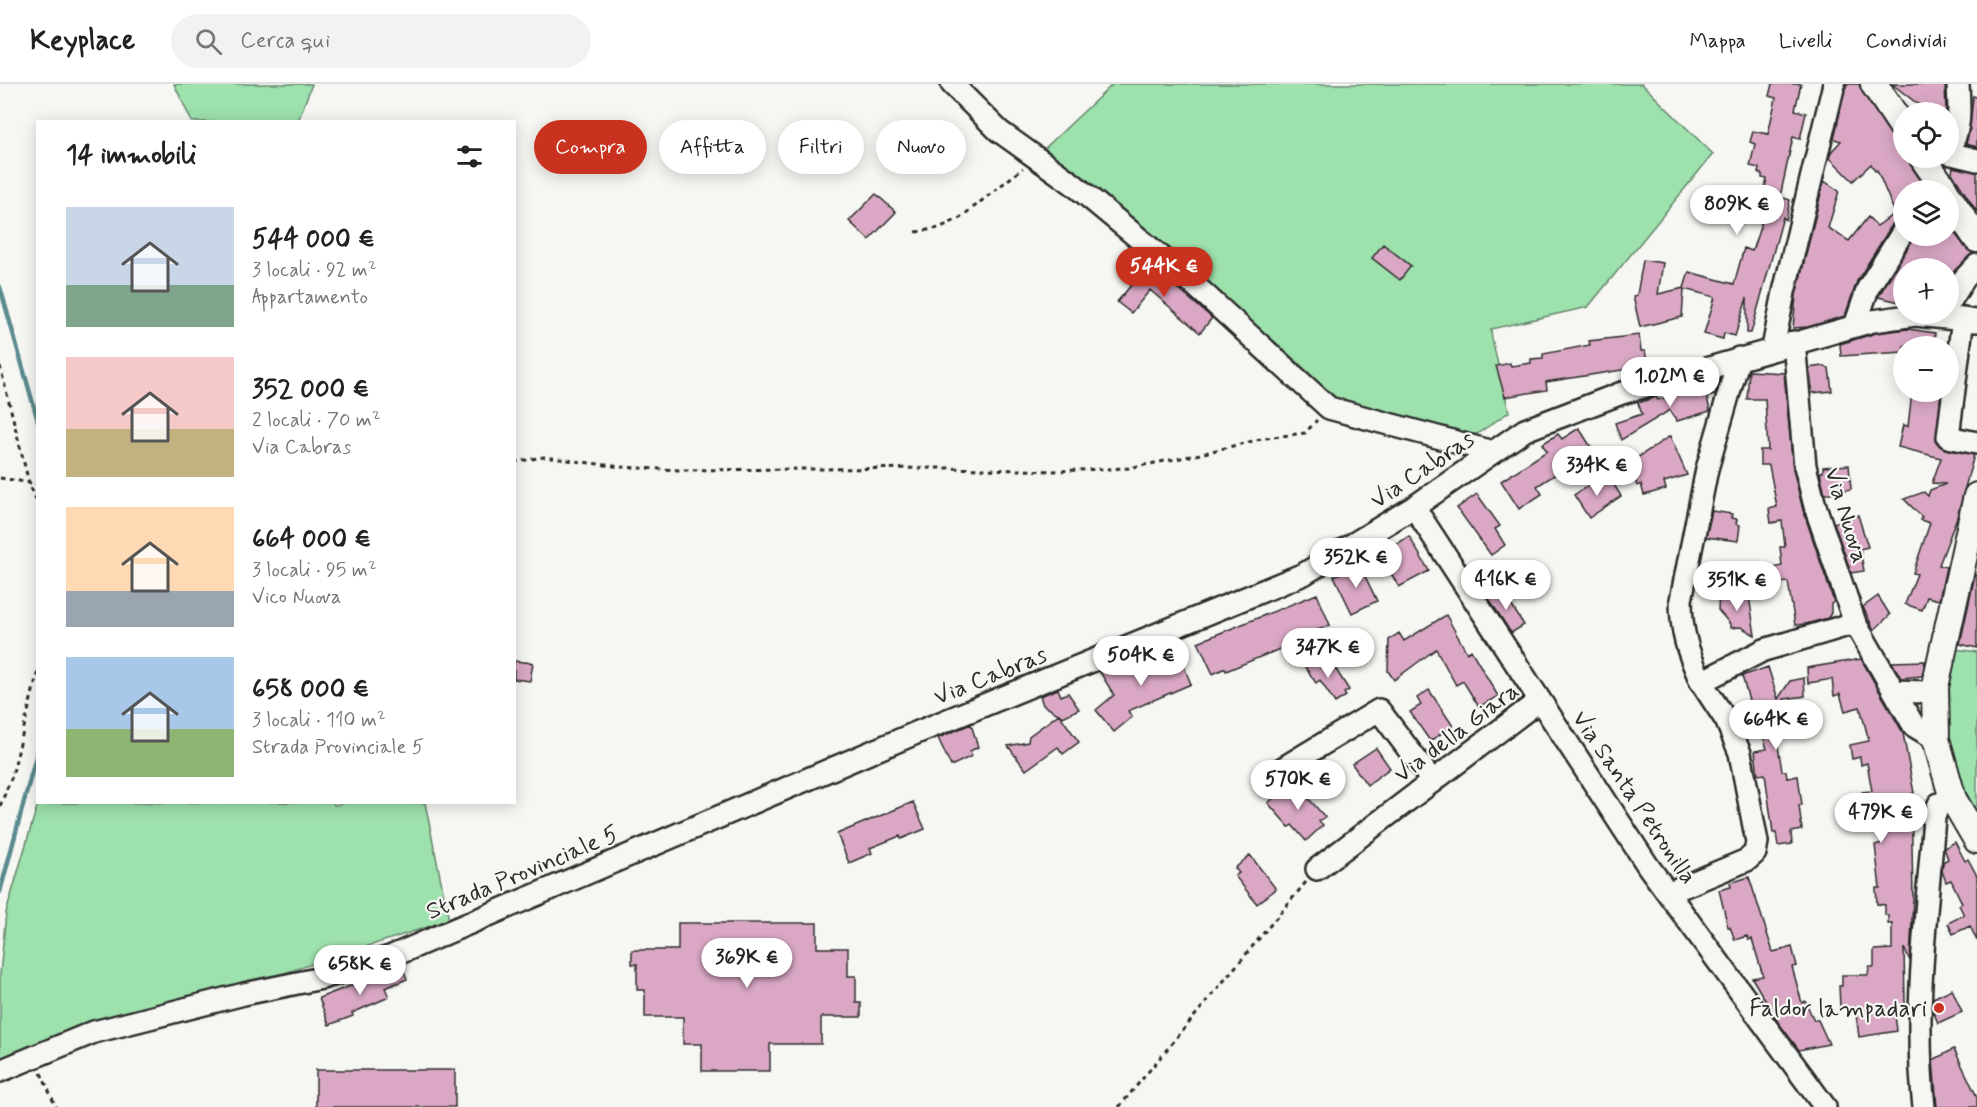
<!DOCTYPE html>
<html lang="it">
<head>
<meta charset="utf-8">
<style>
  body { margin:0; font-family:Mynerve,sans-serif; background:#f2f2f2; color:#222; height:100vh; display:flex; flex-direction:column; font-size:22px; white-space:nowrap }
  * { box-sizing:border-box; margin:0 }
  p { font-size:20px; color:#767676 }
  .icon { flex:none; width:33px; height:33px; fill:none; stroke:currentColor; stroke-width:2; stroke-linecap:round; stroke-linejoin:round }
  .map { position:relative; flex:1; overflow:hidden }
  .drawer { position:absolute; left:36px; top:36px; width:480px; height:684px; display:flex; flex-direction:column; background:#fff; border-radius:0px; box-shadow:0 3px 15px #0003 }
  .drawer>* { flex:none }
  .banner { position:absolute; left:534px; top:36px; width:570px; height:54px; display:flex; gap:12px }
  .buttons { position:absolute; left:1893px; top:18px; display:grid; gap:12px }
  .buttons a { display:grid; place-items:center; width:66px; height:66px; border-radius:50%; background:#fff; box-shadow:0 3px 15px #0003; font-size:30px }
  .price { position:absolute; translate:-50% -51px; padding:0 14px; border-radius:21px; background:#fff; color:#222; font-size:20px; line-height:39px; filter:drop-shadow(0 2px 3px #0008) }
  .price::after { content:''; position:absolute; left:50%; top:36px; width:18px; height:14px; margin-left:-9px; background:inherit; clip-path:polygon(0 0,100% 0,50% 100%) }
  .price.current { background:#c8321e; color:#fff }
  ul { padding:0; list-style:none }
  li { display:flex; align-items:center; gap:18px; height:150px; padding:0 30px }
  li span { display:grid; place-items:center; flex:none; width:168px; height:120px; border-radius:0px; color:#555 }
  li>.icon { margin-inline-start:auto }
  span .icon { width:72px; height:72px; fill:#fffc; stroke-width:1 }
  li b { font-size:26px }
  h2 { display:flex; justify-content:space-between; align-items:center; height:72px; padding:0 30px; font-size:26px }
  .pill { padding:0 21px; border-radius:27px; background:#fff; box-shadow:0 3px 15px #0003; font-size:21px; line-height:54px }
  .pill.current { background:#c8321e; color:#fff }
  header { display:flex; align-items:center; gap:36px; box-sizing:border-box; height:84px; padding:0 30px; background:#fff; border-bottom:2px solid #e0e0e0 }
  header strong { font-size:28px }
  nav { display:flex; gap:33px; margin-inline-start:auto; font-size:21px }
  .search { width:420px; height:54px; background:#f2f2f2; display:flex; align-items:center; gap:15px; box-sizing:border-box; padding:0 21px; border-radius:33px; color:#767676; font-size:22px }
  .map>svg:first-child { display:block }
</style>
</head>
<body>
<header>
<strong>Keyplace</strong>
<div class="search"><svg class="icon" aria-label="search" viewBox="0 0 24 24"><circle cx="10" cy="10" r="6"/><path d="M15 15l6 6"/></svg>Cerca qui</div>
<nav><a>Mappa</a><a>Livelli</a><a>Condividi</a></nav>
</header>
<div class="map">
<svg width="1977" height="1023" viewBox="0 0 1977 1023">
  <rect width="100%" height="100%" fill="#f6f6f2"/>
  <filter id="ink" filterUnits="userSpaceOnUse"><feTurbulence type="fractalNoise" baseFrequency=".0167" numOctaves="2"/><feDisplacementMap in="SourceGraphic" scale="12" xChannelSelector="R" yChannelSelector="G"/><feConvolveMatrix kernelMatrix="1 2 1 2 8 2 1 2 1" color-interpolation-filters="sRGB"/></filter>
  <g filter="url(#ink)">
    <!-- green -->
    <path fill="#9de1ac" stroke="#64866c" stroke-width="1.5" d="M174,0H312L298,37L192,38Z
      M1113,0H1642L1713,70L1588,223L1491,245L1492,255L1509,328L1477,350H1453L1337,319L1043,66Z
      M1955,565L1977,568V729L1954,685L1943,630Z
      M333,718L334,721L351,718L425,719L449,836L241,903L0,974V890L6,829L38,719Z"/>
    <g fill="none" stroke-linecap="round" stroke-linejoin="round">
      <!-- stream -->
      <path stroke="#5a8a8e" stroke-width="4.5" d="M0,203L38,337
        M0,808L38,665"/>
    </g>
    <!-- building -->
    <path fill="#daa8c5" stroke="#2b2b2b" stroke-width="1.5" d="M1772,0H1801L1795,26L1806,29L1800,55L1793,53L1780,113L1790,116L1786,136L1783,133L1751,249H1747V214L1735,252L1724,249L1723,255L1704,250L1715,213L1684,205L1682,233L1640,243L1633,212L1637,211L1643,176L1663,179L1658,210L1684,204L1689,188L1734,200L1744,164L1752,167L1768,119L1762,113L1767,95L1762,94V90L1758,89L1759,84L1750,82L1755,60L1750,58L1753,47L1768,50L1776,14L1769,12Z
      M1846,0H1859L1862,8L1892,53L1904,62V74H1908L1911,82L1927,106H1904V133L1893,139L1857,197L1845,232L1808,243L1793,244L1796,211L1824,97L1839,107L1828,144L1849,157L1868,133L1877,142L1895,129L1877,86L1875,87L1871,80L1853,97L1829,73L1831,68L1841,57L1834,55Z
      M1892,0H1945L1946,28H1928Z
      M1973,12L1977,13V63L1966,60L1970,44Z
      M734,52L757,68L745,87L721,71Z
      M1953,83L1977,88V128L1952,89Z
      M876,110L896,128L869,156L849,137Z
      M1948,140L1965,163L1973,169L1955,186L1948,196V184H1904V219L1878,213L1915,152H1948Z
      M1383,160L1411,182L1400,196L1372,174Z
      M1149,180L1212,234L1200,249L1150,206L1131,229L1117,218Z
      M1908,245L1935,249L1934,262H1904V268L1841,272L1840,260L1876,249Z
      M1639,251L1641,267H1645L1648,282L1546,298L1547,306L1505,313L1496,282L1510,279L1511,282L1531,279V275L1543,274V270L1590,261L1589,257Z
      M1822,282L1829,284L1832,307L1813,309L1809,284Z
      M1749,287L1784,289L1793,385L1803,426L1834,518L1831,520V529L1828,534L1806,540L1795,541L1788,498L1770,500L1768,485L1782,482L1780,463H1785L1782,437L1771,439L1769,425L1777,423L1769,381H1760V366H1768L1765,315H1747Z
      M1720,295L1715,311L1707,313L1710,327L1677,337L1670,326L1621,356L1615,339L1642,330L1638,319L1656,313L1658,316L1703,303L1702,300Z
      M1912,308H1941L1936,358L1945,365L1974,371L1957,433L1939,481L1946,483L1939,516L1927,513L1922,526L1905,520L1917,490L1913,489L1930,439L1920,436L1922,433L1904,415L1924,408L1928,412L1930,406L1946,400L1932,399L1941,374L1898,363L1903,341L1908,342Z
      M1579,344L1596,371L1579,382L1577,379L1561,390L1559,388L1537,402L1542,410L1519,425L1501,397L1547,367L1542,360L1558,350L1562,355Z
      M1670,352L1687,391L1664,398L1666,405L1644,411L1641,400L1637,402L1631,383H1634L1632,377Z
      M1849,381L1851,405L1825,410L1820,388H1823V383Z
      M1606,394L1609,398L1611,396L1621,412L1589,434L1574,411L1592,399L1593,402Z
      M1477,410L1500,442L1495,445L1505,461L1491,471L1457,424Z
      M1712,427L1732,430L1731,434L1737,435L1736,440L1740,441L1738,457L1706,453Z
      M1858,431L1868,463L1860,465L1864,487L1851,489L1834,439Z
      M1409,452L1429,487L1399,503L1380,471Z
      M1359,480L1377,517L1352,529L1334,492Z
      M1975,491H1977V564L1960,560Z
      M1501,505L1524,541L1511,549L1488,513Z
      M1719,508L1734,516L1739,515L1741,517L1749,512L1755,551L1741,543L1730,544V540L1718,526Z
      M1317,510L1330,541L1286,559L1287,562L1226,587L1225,584L1213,590L1198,558Z
      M1878,512L1890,531L1874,546L1863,523Z
      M1446,531L1467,569L1471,566L1498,612L1479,623L1463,597L1456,601L1436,565L1394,596L1388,587L1389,556L1399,549L1404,557Z
      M1175,560L1191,600L1128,627L1132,633L1114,648L1096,626L1114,611L1100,588L1113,582L1117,590L1138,582L1142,588L1166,579L1161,567Z
      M1328,573L1349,606L1344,609L1346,612L1335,619L1320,596L1316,599L1305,583L1316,576L1318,580Z
      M1861,575L1903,649L1914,709L1911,710L1913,814L1910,877L1904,864L1905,921L1894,922L1897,947L1859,953L1855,923H1840L1839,902H1842V891H1868L1869,883H1874V866L1892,865V840H1888V831H1885V821L1877,820L1876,804H1880L1875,761L1882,759L1878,733L1870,735L1869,726L1865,727L1862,708L1872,707L1867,679L1861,681L1860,673L1852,675L1850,661L1869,657L1860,623L1845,627L1840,610L1834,612L1832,595L1808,599L1807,584Z
      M514,577L533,579L530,597L514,595Z
      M1925,577L1922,592L1901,594L1892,578Z
      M1768,583L1778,615L1790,597L1804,594L1805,612L1784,615L1794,650L1777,655L1782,687H1786L1787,694L1798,692L1802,721H1799L1802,746L1791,748L1792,760L1778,762L1776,749H1773L1765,690L1758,691L1755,667L1767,665L1753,619L1750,620L1742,592Z
      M1058,605L1061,612L1068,609L1079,625L1063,633L1043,621L1040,612Z
      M1429,606L1453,642L1430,657L1410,628L1421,621L1417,614Z
      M1059,630L1079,658L1063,670L1058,663L1026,686L1008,662L1028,658L1029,652Z
      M971,640L978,663L970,667L972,672L951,682L938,654Z
      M1376,664L1390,684L1367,701L1352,680Z
      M1293,697L1325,733L1319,737L1323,741L1306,757L1292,741L1289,743L1268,719Z
      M913,718L925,745L901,755L900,752L870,764L872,769L849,779L837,750Z
      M1955,758L1965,777L1968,775L1977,792V857L1970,842L1953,850L1948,839L1964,831L1959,821L1962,819L1951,796L1946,798L1942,787L1943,778L1948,775L1944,764Z
      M1250,771L1276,805L1257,820L1235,792L1239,789L1235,784Z
      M1749,793L1773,868L1792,863L1797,882L1792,883L1802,919L1805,917L1814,936H1818L1829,960L1799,966L1778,938L1752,894L1763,892L1752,855L1748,856L1747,852L1735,856L1730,843H1728L1719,806L1731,803L1730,799Z
      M678,839H817V864H848V892H856V919H861V933H821V960H770V987H702V960H683V933H645V906H637V880H632V866H678Z
      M402,882L407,895L385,904L389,913L352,929L353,932L329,941L319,914Z
      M1952,905L1962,928L1938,939L1933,927V914Z
      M1954,965L1977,1013V1023H1937L1933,976Z
      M316,986H455V1023H316Z"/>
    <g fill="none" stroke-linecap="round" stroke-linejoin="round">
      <!-- minor casing -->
      <g stroke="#2b2b2b" stroke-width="26">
        <path id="minor" d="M952,0L999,47L1073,100L1189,196L1329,324L1493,368
          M1948,66C1962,47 1959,22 1958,0
          M1948,69L1977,76
          M1948,221L1964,195L1977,181
          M1963,234L1948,353L1977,359
          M1855,242L1868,204L1904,146
          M1794,258L1805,382L1815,422L1855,539L1914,642L1936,655
          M1773,264L1784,208L1834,0
          M1414,423L1648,782L1825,1023
          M1701,598C1688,568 1681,549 1681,516L1707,385L1739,274
          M1895,607L1925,608L1935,603
          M1265,695L1379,626L1433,698
          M1317,785L1540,616
          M1668,809L1747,776L1755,769L1757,758L1740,669L1726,636L1701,598L1764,566L1855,539
          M0,987L94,948L244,910L322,894L390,873L916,649L1304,490L1414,423L1525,346L1622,309L1873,237L1915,231L1977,237
          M1924,1023C1913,926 1927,829 1934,733L1939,720L1953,715"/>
      </g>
      <!-- major casing -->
      <g stroke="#2b2b2b" stroke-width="30">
        <path id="major" d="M1874,0L1904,45
          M1923,74L1945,106
          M1948,112L1977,155
          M1977,412L1935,603L1936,655L1953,715L1977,756"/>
      </g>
      <!-- path -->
      <path stroke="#2b2b2b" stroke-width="3" stroke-dasharray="4.5 4.5" stroke-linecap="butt" d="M916,148L939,144L960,134L1023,84
        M0,282L29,399L38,420
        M514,378L544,373L621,383L679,386L945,384L1054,387L1129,384L1196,371L1265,354L1305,349L1317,336
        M0,394L38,400
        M0,722L12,692L38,587
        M41,989L56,1023
        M1119,1023L1306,798"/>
      <!-- minor -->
      <use href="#minor" stroke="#f6f6f2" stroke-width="21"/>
      <!-- major -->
      <use href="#major" stroke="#f6f6f2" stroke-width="26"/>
    </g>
  </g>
  <!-- markers -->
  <circle fill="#c8321e" stroke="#f6f6f2" stroke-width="2" cx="1939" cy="924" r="6"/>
  <g text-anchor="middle" stroke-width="4.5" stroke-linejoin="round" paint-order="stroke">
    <!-- street labels -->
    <g font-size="24" fill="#2b2b2b" stroke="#f6f6f2">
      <text transform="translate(1422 385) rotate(-34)" y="8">Via Cabras</text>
      <text transform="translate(1847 431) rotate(73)" y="8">Via Nuova</text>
      <text transform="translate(990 591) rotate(-22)" y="8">Via Cabras</text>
      <text transform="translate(1456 648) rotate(-37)" y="8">Via della Giara</text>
      <text transform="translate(1635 713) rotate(56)" y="8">Via Santa Petronilla</text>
      <text transform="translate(522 788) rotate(-23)" y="8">Strada Provinciale 5</text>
    </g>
    <!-- poi labels -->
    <g font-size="24" fill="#2b2b2b" stroke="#f6f6f2" text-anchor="end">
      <text x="1927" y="932">Faldor lampadari</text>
    </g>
  </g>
</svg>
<div class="buttons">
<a><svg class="icon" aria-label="locate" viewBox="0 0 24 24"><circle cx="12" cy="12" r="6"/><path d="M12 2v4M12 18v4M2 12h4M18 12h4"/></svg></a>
<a><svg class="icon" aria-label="layers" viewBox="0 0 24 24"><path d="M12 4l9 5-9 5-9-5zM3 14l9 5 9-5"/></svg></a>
<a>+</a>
<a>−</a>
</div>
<b class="price" style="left:1737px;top:152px">809K €</b>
<b class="price current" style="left:1164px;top:214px">544K €</b>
<b class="price" style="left:1670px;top:324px">1.02M €</b>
<b class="price" style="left:1597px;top:413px">334K €</b>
<b class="price" style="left:1356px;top:505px">352K €</b>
<b class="price" style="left:1506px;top:527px">416K €</b>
<b class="price" style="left:1737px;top:528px">351K €</b>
<b class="price" style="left:1328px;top:595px">347K €</b>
<b class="price" style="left:1141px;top:603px">504K €</b>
<b class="price" style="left:1776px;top:667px">664K €</b>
<b class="price" style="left:1298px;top:727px">570K €</b>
<b class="price" style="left:1881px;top:760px">479K €</b>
<b class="price" style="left:747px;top:905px">369K €</b>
<b class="price" style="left:360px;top:912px">658K €</b>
<div class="banner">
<a class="pill current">Compra</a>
<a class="pill">Affitta</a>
<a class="pill">Filtri</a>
<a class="pill">Nuovo</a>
</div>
<section class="drawer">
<h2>14 immobili<svg class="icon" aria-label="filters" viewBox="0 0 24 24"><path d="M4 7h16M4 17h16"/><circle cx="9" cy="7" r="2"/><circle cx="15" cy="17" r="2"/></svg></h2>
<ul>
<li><span style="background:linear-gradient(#c9d6e8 65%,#7fa58c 0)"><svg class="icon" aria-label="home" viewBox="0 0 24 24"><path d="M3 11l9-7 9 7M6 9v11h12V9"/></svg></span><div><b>544 000 €</b><p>3 locali · 92 m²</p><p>Appartamento</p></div></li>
<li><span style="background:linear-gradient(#f6c9c9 60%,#c2b280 0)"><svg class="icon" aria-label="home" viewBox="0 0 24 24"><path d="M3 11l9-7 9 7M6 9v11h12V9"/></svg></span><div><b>352 000 €</b><p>2 locali · 70 m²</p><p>Via Cabras</p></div></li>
<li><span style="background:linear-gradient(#ffd9b3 70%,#9aa5b1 0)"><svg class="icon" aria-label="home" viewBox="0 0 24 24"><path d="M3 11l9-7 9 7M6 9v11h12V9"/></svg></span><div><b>664 000 €</b><p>3 locali · 95 m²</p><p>Vico Nuova</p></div></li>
<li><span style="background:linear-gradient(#a9c7e8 60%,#8fb573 0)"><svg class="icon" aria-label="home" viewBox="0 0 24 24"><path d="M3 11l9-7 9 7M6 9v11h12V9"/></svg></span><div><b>658 000 €</b><p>3 locali · 110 m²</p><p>Strada Provinciale 5</p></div></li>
</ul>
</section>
</div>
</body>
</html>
